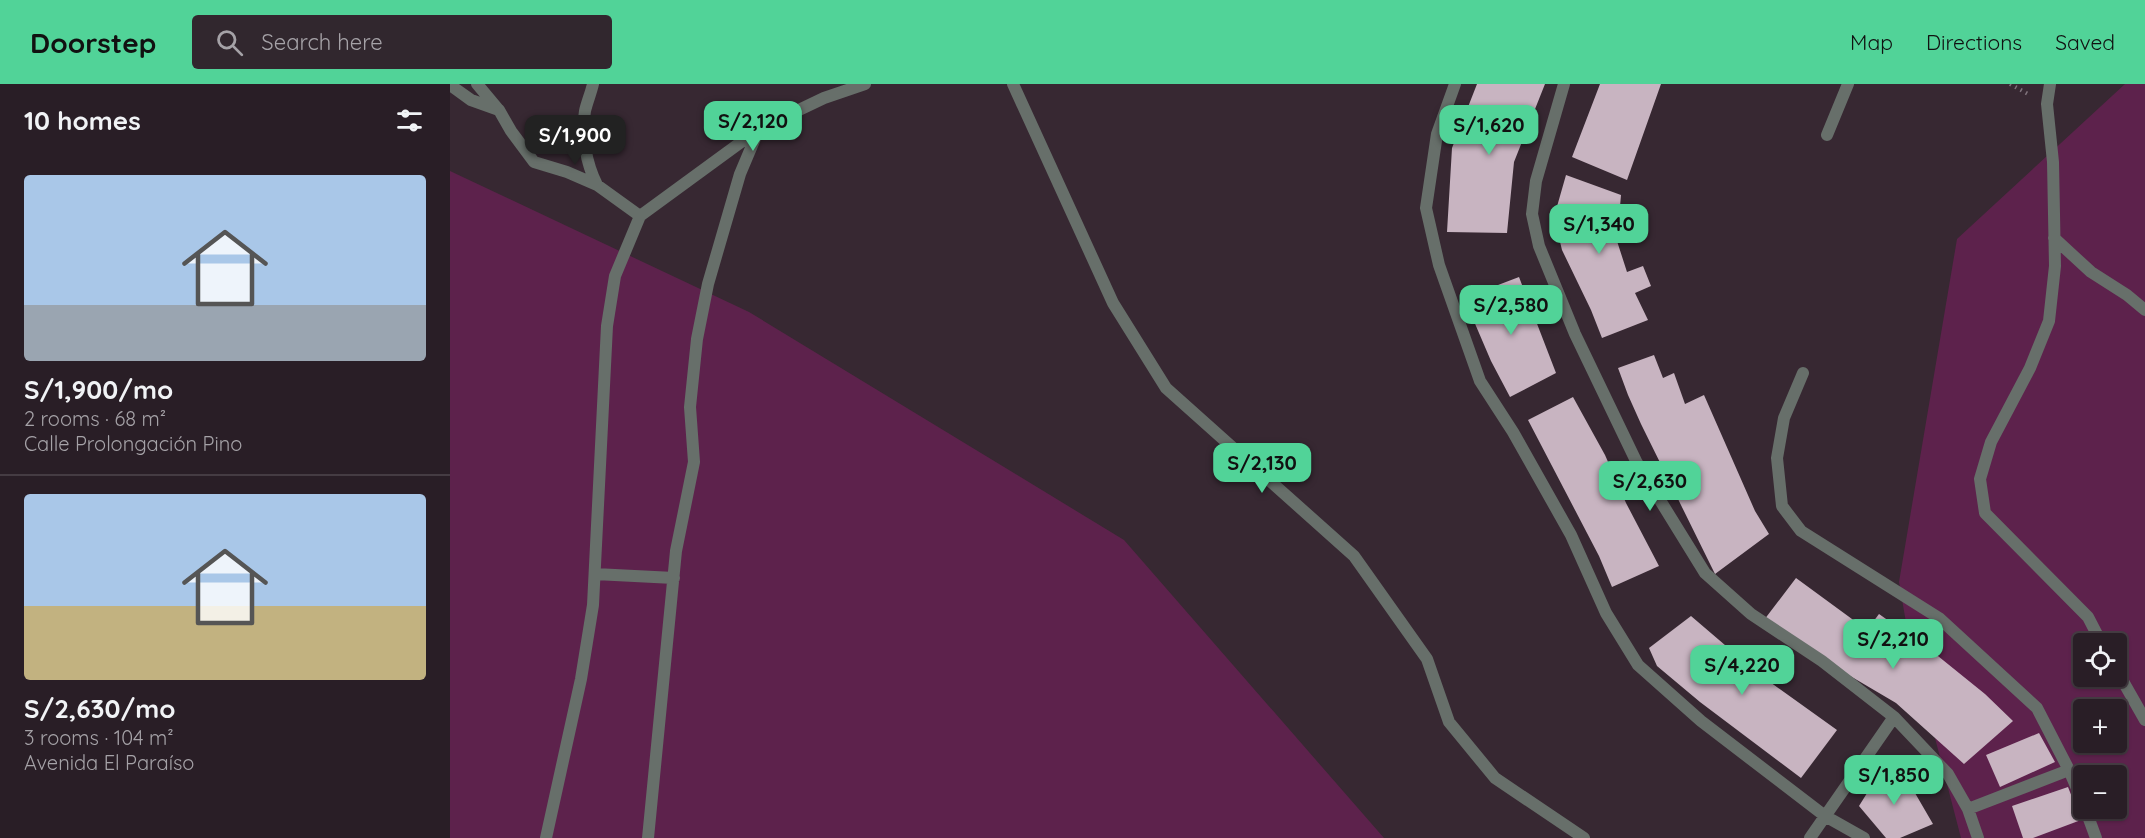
<!DOCTYPE html>
<html lang="en">
<head>
<meta charset="utf-8">
<style>
  body { margin:0; font-family:Quicksand,sans-serif; background:#31272e; color:#f1f3f6; height:100vh; display:flex; flex-direction:column; font-size:22px; white-space:nowrap }
  * { box-sizing:border-box; margin:0 }
  p { font-size:20px; color:#a5a2a7 }
  .icon { flex:none; width:33px; height:33px; fill:none; stroke:currentColor; stroke-width:2; stroke-linecap:round; stroke-linejoin:round }
  .map { position:relative; flex:1; overflow:hidden }
  .panel { display:flex; flex-direction:column; background:#291e26; width:450px }
  .panel>* { flex:none }
  .tools { position:absolute; left:1623px; top:549px; display:grid; gap:12px }
  .tools a { display:grid; place-items:center; width:54px; height:54px; border-radius:6px; background:#291e26; box-shadow:0 2px 4px #0004,0 0 0 2px #453c43; font-size:30px }
  .price { position:absolute; translate:-50% -51px; padding:0 14px; border-radius:12px; background:#51d398; color:#111; font-size:20px; line-height:39px; filter:drop-shadow(0 2px 3px #0008) }
  .price::after { content:''; position:absolute; left:50%; top:36px; width:18px; height:14px; margin-left:-9px; background:inherit; clip-path:polygon(0 0,100% 0,50% 100%) }
  .price.on { background:#222; color:#fff }
  ul { padding:0; list-style:none }
  li { display:grid; align-content:center; gap:12px; height:318px; padding:0 24px }
  li+li { border-top:2px solid #453c43 }
  li span { display:grid; place-items:center; height:186px; border-radius:6px; color:#555 }
  li>.icon { margin-inline-start:auto }
  span .icon { width:108px; height:108px; fill:#fffc; stroke-width:1 }
  li b { font-size:26px }
  h2 { display:flex; justify-content:space-between; align-items:center; height:72px; padding:0 24px; font-size:26px }
  header { display:flex; align-items:center; gap:36px; box-sizing:border-box; height:84px; padding:0 30px; background:#51d398; color:#111 }
  header strong { font-size:28px }
  nav { display:flex; gap:33px; margin-inline-start:auto; font-size:21px }
  .search { width:420px; height:54px; background:#31272e; display:flex; align-items:center; gap:15px; box-sizing:border-box; padding:0 21px; border-radius:6px; color:#a5a2a7; font-size:22px }
  main { display:flex; flex:1; min-height:0 }
  .map>svg:first-child { display:block }
</style>
</head>
<body>
<header>
<strong>Doorstep</strong>
<div class="search"><svg class="icon" aria-label="search" viewBox="0 0 24 24"><circle cx="10" cy="10" r="6"/><path d="M15 15l6 6"/></svg>Search here</div>
<nav><a>Map</a><a>Directions</a><a>Saved</a></nav>
</header>
<main>
<section class="panel">
<h2>10 homes<svg class="icon" aria-label="filters" viewBox="0 0 24 24"><path d="M4 7h16M4 17h16"/><circle cx="9" cy="7" r="2"/><circle cx="15" cy="17" r="2"/></svg></h2>
<ul>
<li><span style="background:linear-gradient(#a9c7e8 70%,#9aa5b1 0)"><svg class="icon" aria-label="home" viewBox="0 0 24 24"><path d="M3 11l9-7 9 7M6 9v11h12V9"/></svg></span><div><b>S/1,900/mo</b><p>2 rooms · 68 m²</p><p>Calle Prolongación Pino</p></div></li>
<li><span style="background:linear-gradient(#a9c7e8 60%,#c2b280 0)"><svg class="icon" aria-label="home" viewBox="0 0 24 24"><path d="M3 11l9-7 9 7M6 9v11h12V9"/></svg></span><div><b>S/2,630/mo</b><p>3 rooms · 104 m²</p><p>Avenida El Paraíso</p></div></li>
</ul>
</section>
<div class="map">
<svg width="1695" height="754" viewBox="0 0 1695 754">
  <rect width="100%" height="100%" fill="#372832"/>
  <!-- green -->
  <path fill="#5d224c" fill-rule="evenodd" d="M1675,0H1695V754H1511L1458,550L1449,498L1507,155ZM1634,560H1666V592H1634ZM1634,626H1666V658H1634ZM1634,692H1666V724H1634Z
    M0,87L299,228L674,456L934,754H0Z"/>
  <!-- building -->
  <path fill="#c8b4c1" d="M1027,0H1095L1064,78L1057,149L997,148L1002,64Z
    M1150,0H1211L1177,96L1122,73Z
    M1116,91L1171,111L1167,157L1177,188L1193,182L1201,202L1185,209L1198,236L1152,254L1141,226L1112,166L1104,133Z
    M1069,193L1106,289L1060,313L1041,277L1014,214Z
    M1204,271L1213,294L1224,289L1235,320L1254,311L1305,427L1319,450L1265,490L1191,340L1178,311L1168,284Z
    M1123,313L1155,371L1176,419L1209,482L1162,503L1149,472L1078,336Z
    M1346,494L1417,546L1429,530L1483,568L1535,610L1563,637L1514,680L1446,619L1390,586L1314,536Z
    M1241,532L1310,591L1387,646L1351,694L1250,618L1207,582L1199,564Z
    M1589,649L1605,678L1550,703L1536,671Z
    M1442,684L1465,709L1483,740L1450,754H1436L1409,722L1432,685Z
    M1618,703L1631,736L1583,754H1573L1562,722Z"/>
  <g fill="none" stroke-linecap="round" stroke-linejoin="round">
    <!-- path -->
    <path stroke="#81747d" stroke-width="4" stroke-dasharray="1.5 4.5" stroke-linecap="butt" d="M1560,0L1580,11"/>
    <!-- pedestrian -->
    <path stroke="#676f6a" stroke-width="12" d="M1377,51L1398,0"/>
    <!-- minor -->
    <path stroke="#676f6a" stroke-width="12" d="M27,0L48,25
      M143,0C141,9 137,18 135,27C131,51 136,79 147,101L190,132
      M563,0L663,219L716,304L904,472L977,575L999,638L1045,694L1134,754
      M1005,0L987,50L976,124L989,181L1030,297L1063,348L1121,451L1156,529L1188,581L1251,637L1375,732L1414,754
      M1114,0L1086,97L1082,130L1089,162L1125,250L1187,379L1255,489L1301,530L1372,577L1444,633L1498,690L1518,725L1528,754
      M1600,0L1597,20L1603,78L1605,182L1599,237L1580,284L1541,358L1530,395L1535,429L1638,533L1652,560
      M0,1L21,16L49,26L61,47L84,78L117,88L147,101
      M1604,154L1641,188L1677,211L1695,226
      M1353,289L1334,334L1327,374L1332,422L1351,447L1489,534L1587,624L1619,686L1634,721
      M145,490L224,494
      M1666,585L1695,636
      M1635,724L1646,754
      M1518,725L1619,686
      M96,754L131,595L143,521L157,242L165,192L190,132L309,45L374,14L415,0
      M198,754L226,467L244,378L240,323L247,255L258,200L290,90L309,45
      M1360,754L1444,633"/>
  </g>
</svg>
<div class="tools">
<a><svg class="icon" aria-label="locate" viewBox="0 0 24 24"><circle cx="12" cy="12" r="6"/><path d="M12 2v4M12 18v4M2 12h4M18 12h4"/></svg></a>
<a>+</a>
<a>−</a>
</div>
<b class="price" style="left:303px;top:68px">S/2,120</b>
<b class="price" style="left:1039px;top:72px">S/1,620</b>
<b class="price on" style="left:125px;top:82px">S/1,900</b>
<b class="price" style="left:1149px;top:171px">S/1,340</b>
<b class="price" style="left:1061px;top:252px">S/2,580</b>
<b class="price" style="left:812px;top:410px">S/2,130</b>
<b class="price" style="left:1200px;top:428px">S/2,630</b>
<b class="price" style="left:1443px;top:586px">S/2,210</b>
<b class="price" style="left:1292px;top:612px">S/4,220</b>
<b class="price" style="left:1444px;top:722px">S/1,850</b>
</div>
</main>
</body>
</html>
